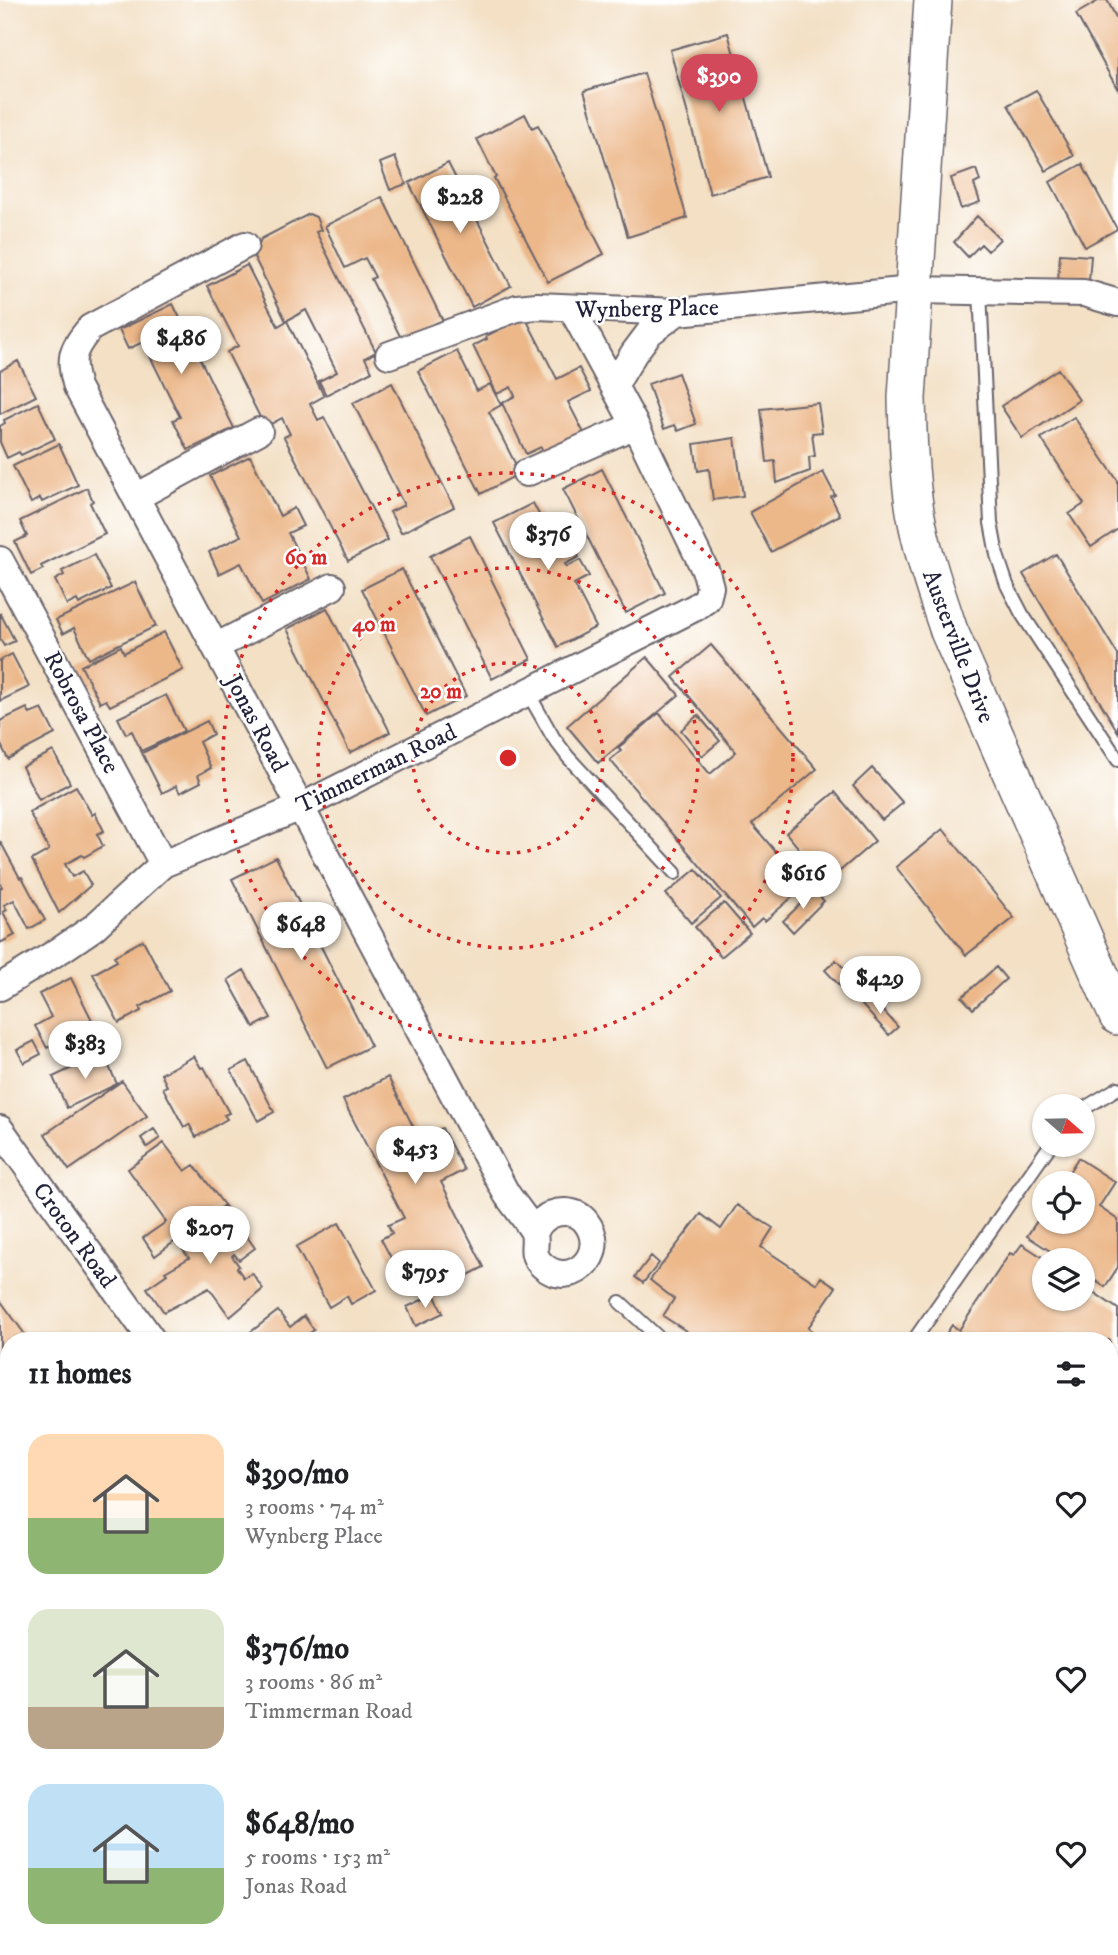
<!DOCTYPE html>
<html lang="en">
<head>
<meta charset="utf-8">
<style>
  body { margin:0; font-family:"IM FELL DW Pica",serif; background:#f6f6f6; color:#202124; height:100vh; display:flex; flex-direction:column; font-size:26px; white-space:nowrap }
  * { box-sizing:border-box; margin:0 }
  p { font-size:23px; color:#757577 }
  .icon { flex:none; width:38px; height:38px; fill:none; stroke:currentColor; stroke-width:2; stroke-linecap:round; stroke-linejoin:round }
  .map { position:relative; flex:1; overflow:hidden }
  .drawer { position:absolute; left:0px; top:1332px; width:1118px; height:625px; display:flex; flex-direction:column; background:#fff; border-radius:28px 28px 0 0; box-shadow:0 2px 5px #0004 }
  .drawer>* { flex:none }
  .needle { width:46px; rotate:110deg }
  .fabs { position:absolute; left:1032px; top:1094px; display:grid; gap:14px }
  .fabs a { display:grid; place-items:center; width:63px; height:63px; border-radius:50%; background:#fff; box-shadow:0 2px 5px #0004; font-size:35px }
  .price { position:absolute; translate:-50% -60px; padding:0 16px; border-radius:24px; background:#fff; color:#222; font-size:23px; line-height:46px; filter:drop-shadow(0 2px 4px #0008) }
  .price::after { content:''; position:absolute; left:50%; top:42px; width:21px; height:16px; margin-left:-10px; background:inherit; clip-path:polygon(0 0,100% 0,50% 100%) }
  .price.current { background:#d1495b; color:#fff }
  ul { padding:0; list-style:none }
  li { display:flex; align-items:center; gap:21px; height:175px; padding:0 28px }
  li span { display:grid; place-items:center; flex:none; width:196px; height:140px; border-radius:21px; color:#555 }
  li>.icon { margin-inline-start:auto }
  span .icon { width:84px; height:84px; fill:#fffc; stroke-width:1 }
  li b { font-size:30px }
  h2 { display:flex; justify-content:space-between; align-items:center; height:84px; padding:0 28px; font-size:30px }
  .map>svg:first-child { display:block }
</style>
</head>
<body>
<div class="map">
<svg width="1118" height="1955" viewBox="0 0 1118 1955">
  <rect width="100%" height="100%" fill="#fff"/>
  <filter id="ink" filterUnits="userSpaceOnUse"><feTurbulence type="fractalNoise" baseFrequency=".0143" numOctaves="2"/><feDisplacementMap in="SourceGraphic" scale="14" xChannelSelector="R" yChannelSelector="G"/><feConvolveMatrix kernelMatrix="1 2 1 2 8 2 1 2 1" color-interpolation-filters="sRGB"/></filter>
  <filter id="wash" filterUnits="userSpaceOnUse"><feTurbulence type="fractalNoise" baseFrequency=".00686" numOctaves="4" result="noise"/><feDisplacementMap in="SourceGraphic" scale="28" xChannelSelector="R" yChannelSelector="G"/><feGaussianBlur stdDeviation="1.57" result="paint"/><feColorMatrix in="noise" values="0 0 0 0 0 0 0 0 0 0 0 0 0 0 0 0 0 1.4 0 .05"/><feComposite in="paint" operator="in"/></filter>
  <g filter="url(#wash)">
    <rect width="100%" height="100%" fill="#f3e0c5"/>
    <g id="blocks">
      <!-- building -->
      <path fill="#ecb789" d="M1100,0H1107L1118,21V90L1076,14Z
        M728,33L768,177L710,194L670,50Z
        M644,73L687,218L628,237L584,91Z
        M1036,90L1074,156L1046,171L1008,105Z
        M525,114L532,128L538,125L604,254L548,282L494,178L496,177L477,139Z
        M395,157L406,184L390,190L380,163Z
        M448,163L511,286L472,307L409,183Z
        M1082,164L1117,229L1085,247L1050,182Z
        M976,169L980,181L974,184L980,202L961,209L951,178Z
        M382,197L443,321L403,342L371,279L375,277L365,258L345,268L325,226Z
        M309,214L316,217L321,230L316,232L376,352L365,358L372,371L326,395L319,381L337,372L306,310L286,321L254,257L261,239Z
        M977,216L1000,239L988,251L981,244L968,257L954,242Z
        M1060,254L1091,256L1089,281L1058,280Z
        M247,265L278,326L287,321L324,396L310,404L318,420L324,417L388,540L348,561L284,437L290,434L282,418L265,427L227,352L238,346L207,286Z
        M173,304L234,428L188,450L173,420L180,417L143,342L128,349L119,330Z
        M525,317L557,379L579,368L591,391L568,402L587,439L547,460L541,447L526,454L502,403L515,396L511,387L497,394L473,346L487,339L486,336Z
        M457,351L477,391L490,384L501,405L489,412L520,473L481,494L418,371Z
        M18,361L36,396L0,414V371Z
        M1058,369L1079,400L1022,438L1001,406Z
        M678,373L696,424L678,431L675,425L664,429L648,384Z
        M392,383L454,507L401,533L390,512L404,505L353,403Z
        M38,403L55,439L21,455L19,452L7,458L0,442V426L5,423L4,420Z
        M818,403L822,432L812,433L815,456L809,457L810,471L777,483L775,461L767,462L761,409Z
        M1074,417L1118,481V529L1091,547L1069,514L1084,504L1041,438Z
        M735,438L743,496L713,500L709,469L698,471L694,444Z
        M59,444L78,485L42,502L40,498L31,503L13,466Z
        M250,456L280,516L294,508L303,526L288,533L311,579L262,604L241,563L219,574L209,552L241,536L210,476Z
        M602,469L665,593L626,613L563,489Z
        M823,472L835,495L831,497L840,515L771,552L750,512Z
        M87,488L93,501L90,503L105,534L41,566L43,569L31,575L15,542L27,536L20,521Z
        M533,503L547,530L561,523L579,557L565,564L566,567L580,560L589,576L574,584L596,627L558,647L494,523Z
        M470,536L531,659L492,679L430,556Z
        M1056,554L1118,655V732L1023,574Z
        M94,555L111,588L79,604L77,600L67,605L55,580L64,575L62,571Z
        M402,569L466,696L426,716L362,589Z
        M135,582L156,626L89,659L74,628L63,634L56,620Z
        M327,608L390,732L350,753L287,629Z
        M0,613L15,641L4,646L0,639Z
        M164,632L183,670L110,706L106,700L100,703L81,666L121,646L124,653Z
        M711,645L817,769L752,824L805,886L765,921L762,918L752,927L610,760L621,751L618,748L659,713L710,774L736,752L673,677Z
        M12,654L29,687L0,701V660Z
        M647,657L679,695L598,763L567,726Z
        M166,695L184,731L141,751L132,731L126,734L118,718Z
        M27,708L30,714L42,709L55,734L8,759L0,743V721Z
        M698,715L720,741L702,756L681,730Z
        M207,721L213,734L199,742L211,768L198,775L201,782L180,793L176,786L162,793L142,753Z
        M53,751L70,783L39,800L22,767Z
        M872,768L903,803L882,820L853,786Z
        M76,786L92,815L95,813L104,831L97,834L103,846L84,857L82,855L65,864L72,877L83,871L91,885L59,913L32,860L49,850L29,812Z
        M835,792L875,841L827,882L786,833Z
        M943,829L1014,918L966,955L896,867Z
        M0,841L20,878L22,877L45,920L29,929L14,900L4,905L7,910L3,912L15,935L0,943V888L2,887L0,883Z
        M276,857L371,1046L327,1068L232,879Z
        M696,869L721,898L691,923L666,894Z
        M814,891L824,901L793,932L783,921Z
        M724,903L750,933L721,957L695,927Z
        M143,940L170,991L140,1007L141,1011L119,1023L93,974L117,961L114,956Z
        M836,960L866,991L855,1002L825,970Z
        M996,967L1006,979L973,1009L962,997Z
        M244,970L271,1018L254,1027L228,980Z
        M71,978L94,1024L47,1048L35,1026L51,1017L39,994Z
        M870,996L898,1027L889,1035L861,1004Z
        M34,1041L41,1054L24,1063L17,1050Z
        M103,1053L117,1084L67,1108L53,1077Z
        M194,1056L201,1068L204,1067L229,1113L224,1115L227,1119L196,1137L189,1124L184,1127L163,1088L167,1086L161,1074Z
        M248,1061L274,1112L258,1121L231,1070Z
        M388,1077L420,1140L442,1128L464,1170L441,1182L484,1267L439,1290L424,1258L398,1271L381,1239L392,1233L388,1225L404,1218L343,1100Z
        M122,1081L147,1116L69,1170L45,1134Z
        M154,1129L160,1138L147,1147L141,1138Z
        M164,1143L185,1171L194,1165L224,1205L155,1256L143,1238L166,1222L128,1169Z
        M1078,1158L1115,1182L1099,1207L1118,1220V1267L1105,1287L1083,1273V1260H1064L1027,1236L1045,1209V1222H1083V1183H1062Z
        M737,1205L773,1228L761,1247L817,1284L821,1277L836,1287L808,1328L820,1337L817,1340H700L663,1316L674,1299L650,1280L701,1214L721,1229Z
        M225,1206L255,1248L239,1260L234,1254L232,1256L239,1266L237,1268L244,1278L252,1273L263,1289L230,1317L209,1288L164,1312L147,1288L167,1274L165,1272L189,1258L176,1241Z
        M339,1223L376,1290L351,1304L347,1296L329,1307L296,1247Z
        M1022,1244L1045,1259V1298H1083V1285L1118,1309V1504L1110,1498V1340H942L952,1325L959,1330L1010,1253L1014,1255Z
        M651,1256L659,1263L643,1283L635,1277Z
        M434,1294L443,1313L416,1326L407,1307Z
        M0,1300L29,1340H9V1374L4,1378L0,1372Z
        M278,1311L290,1327L304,1316L314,1330L300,1340H246L244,1337Z
        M1110,1598L1118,1599V1654L1110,1652Z
        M1110,1669L1118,1670V1716L1110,1715Z
        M9,1807V1894L0,1906V1819Z
        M1110,1827L1118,1831V1836L1110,1855Z
        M0,1926L9,1932V1948H15L25,1955H0Z
        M84,1948H141L135,1955H78Z
        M169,1948H193L202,1955H164Z
        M493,1948L498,1951L500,1948H517L526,1955H487Z
        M572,1948H642L638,1954L632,1949L627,1955H613L610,1953L608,1955H581Z
        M1062,1948H1102L1096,1955H1072Z"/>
    </g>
  </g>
  <g filter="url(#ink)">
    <use href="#blocks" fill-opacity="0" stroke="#6b646b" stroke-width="2"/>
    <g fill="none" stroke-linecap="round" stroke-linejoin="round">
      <!-- lane casing -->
      <g stroke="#6b646b" stroke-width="16">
        <path id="lane" d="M980,291L991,523L997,555L1007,585L1022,614L1118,760
          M528,693L553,737L568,757L675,873
          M1083,1109L1118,1088
          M620,1302L661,1340
          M914,1340L1051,1144
          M1110,1539L1118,1547
          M1110,1732L1118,1733
          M949,1955L952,1948"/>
      </g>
      <!-- street casing -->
      <g stroke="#6b646b" stroke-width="30">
        <path id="street" d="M245,245L90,328C71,351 69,358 77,387L506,1193C511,1201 531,1225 534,1233C537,1244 530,1252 540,1263C568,1293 611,1255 586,1222C576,1209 555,1209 543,1220C539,1223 536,1229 534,1233
          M389,355L517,308L537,306L677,312L913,290L1084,293L1118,303
          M614,386L634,353L649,333L677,312
          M526,473L635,425
          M136,497L259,431
          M0,560L163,864
          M217,646L332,587
          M0,987L62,949L93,928L163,864L301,807L696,607L707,599L710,587L706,572L635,425L572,309
          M0,1129L152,1340
          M0,1710L9,1716
          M325,1948L335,1955
          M803,1948L812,1955"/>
      </g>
      <!-- secondary casing -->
      <g stroke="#6b646b" stroke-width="40">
        <path id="secondary" d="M933,0L907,398C908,436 909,474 915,511C922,552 936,592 949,631L1118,1016"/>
      </g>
      <!-- lane -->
      <use href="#lane" stroke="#fff" stroke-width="12"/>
      <!-- street -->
      <use href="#street" stroke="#fff" stroke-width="26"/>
      <!-- secondary -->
      <use href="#secondary" stroke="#fff" stroke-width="37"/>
    </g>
  </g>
  <!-- distance rings -->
  <g fill="none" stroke="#d62828" stroke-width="3.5" stroke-dasharray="3.5 7">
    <circle cx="508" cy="758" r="95"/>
    <circle cx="508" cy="758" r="190"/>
    <circle cx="508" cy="758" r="285"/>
  </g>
  <g text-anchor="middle" stroke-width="5" stroke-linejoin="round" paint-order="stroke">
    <!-- street labels -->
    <g font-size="24" fill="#22223b" stroke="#fff">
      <text transform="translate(647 308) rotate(-1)" y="8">Wynberg Place</text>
      <text transform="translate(959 646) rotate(69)" y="8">Austerville Drive</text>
      <text transform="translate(82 712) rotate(62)" y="8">Robrosa Place</text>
      <text transform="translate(257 723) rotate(62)" y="8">Jonas Road</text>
      <text transform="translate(376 768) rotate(-26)" y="8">Timmerman Road</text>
      <text transform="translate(75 1235) rotate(54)" y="8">Croton Road</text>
    </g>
  </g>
  <circle cx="508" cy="758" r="10" fill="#d62828" stroke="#fff" stroke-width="3.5"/>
  <g font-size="21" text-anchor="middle" font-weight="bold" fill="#d62828" stroke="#fff" stroke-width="5" stroke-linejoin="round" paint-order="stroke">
    <text x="306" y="564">60 m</text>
    <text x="374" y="631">40 m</text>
    <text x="441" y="698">20 m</text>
  </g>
</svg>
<div class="fabs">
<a><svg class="needle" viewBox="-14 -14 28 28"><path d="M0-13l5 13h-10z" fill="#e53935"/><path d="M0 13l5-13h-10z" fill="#757577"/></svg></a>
<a><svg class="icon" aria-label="locate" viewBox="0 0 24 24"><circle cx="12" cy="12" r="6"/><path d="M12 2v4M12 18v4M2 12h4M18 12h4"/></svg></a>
<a><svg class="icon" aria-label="layers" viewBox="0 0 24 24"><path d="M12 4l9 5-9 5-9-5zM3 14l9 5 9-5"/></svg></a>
</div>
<b class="price current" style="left:719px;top:114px">$390</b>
<b class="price" style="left:460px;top:235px">$228</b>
<b class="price" style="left:181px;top:376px">$486</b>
<b class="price" style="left:548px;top:572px">$376</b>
<b class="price" style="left:803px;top:911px">$616</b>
<b class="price" style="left:301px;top:962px">$648</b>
<b class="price" style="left:880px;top:1016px">$429</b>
<b class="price" style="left:85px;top:1081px">$383</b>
<b class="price" style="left:415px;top:1186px">$453</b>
<b class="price" style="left:210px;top:1266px">$207</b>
<b class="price" style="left:425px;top:1310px">$795</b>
<section class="drawer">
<h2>11 homes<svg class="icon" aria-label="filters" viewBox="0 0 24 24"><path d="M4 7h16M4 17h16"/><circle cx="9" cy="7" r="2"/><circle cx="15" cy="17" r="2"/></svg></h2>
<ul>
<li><span style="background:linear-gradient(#ffd9b3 60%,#8fb573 0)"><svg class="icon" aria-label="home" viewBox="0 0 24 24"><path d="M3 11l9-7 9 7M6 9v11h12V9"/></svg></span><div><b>$390/mo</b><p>3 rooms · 74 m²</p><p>Wynberg Place</p></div><svg class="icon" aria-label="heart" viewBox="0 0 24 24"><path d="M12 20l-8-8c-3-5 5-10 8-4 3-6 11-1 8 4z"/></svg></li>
<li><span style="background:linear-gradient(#dfe7d0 70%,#b9a48a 0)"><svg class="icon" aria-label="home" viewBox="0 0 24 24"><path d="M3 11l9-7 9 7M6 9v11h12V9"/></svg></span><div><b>$376/mo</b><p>3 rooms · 86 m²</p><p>Timmerman Road</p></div><svg class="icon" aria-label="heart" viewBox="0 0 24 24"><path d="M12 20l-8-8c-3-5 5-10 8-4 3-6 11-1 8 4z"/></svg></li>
<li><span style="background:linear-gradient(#bfe0f5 60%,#8fb573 0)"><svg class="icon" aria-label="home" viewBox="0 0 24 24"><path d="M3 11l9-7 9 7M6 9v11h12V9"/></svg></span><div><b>$648/mo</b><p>5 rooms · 153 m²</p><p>Jonas Road</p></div><svg class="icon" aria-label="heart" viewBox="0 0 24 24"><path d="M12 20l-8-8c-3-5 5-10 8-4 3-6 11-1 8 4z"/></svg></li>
</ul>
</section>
</div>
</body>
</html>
